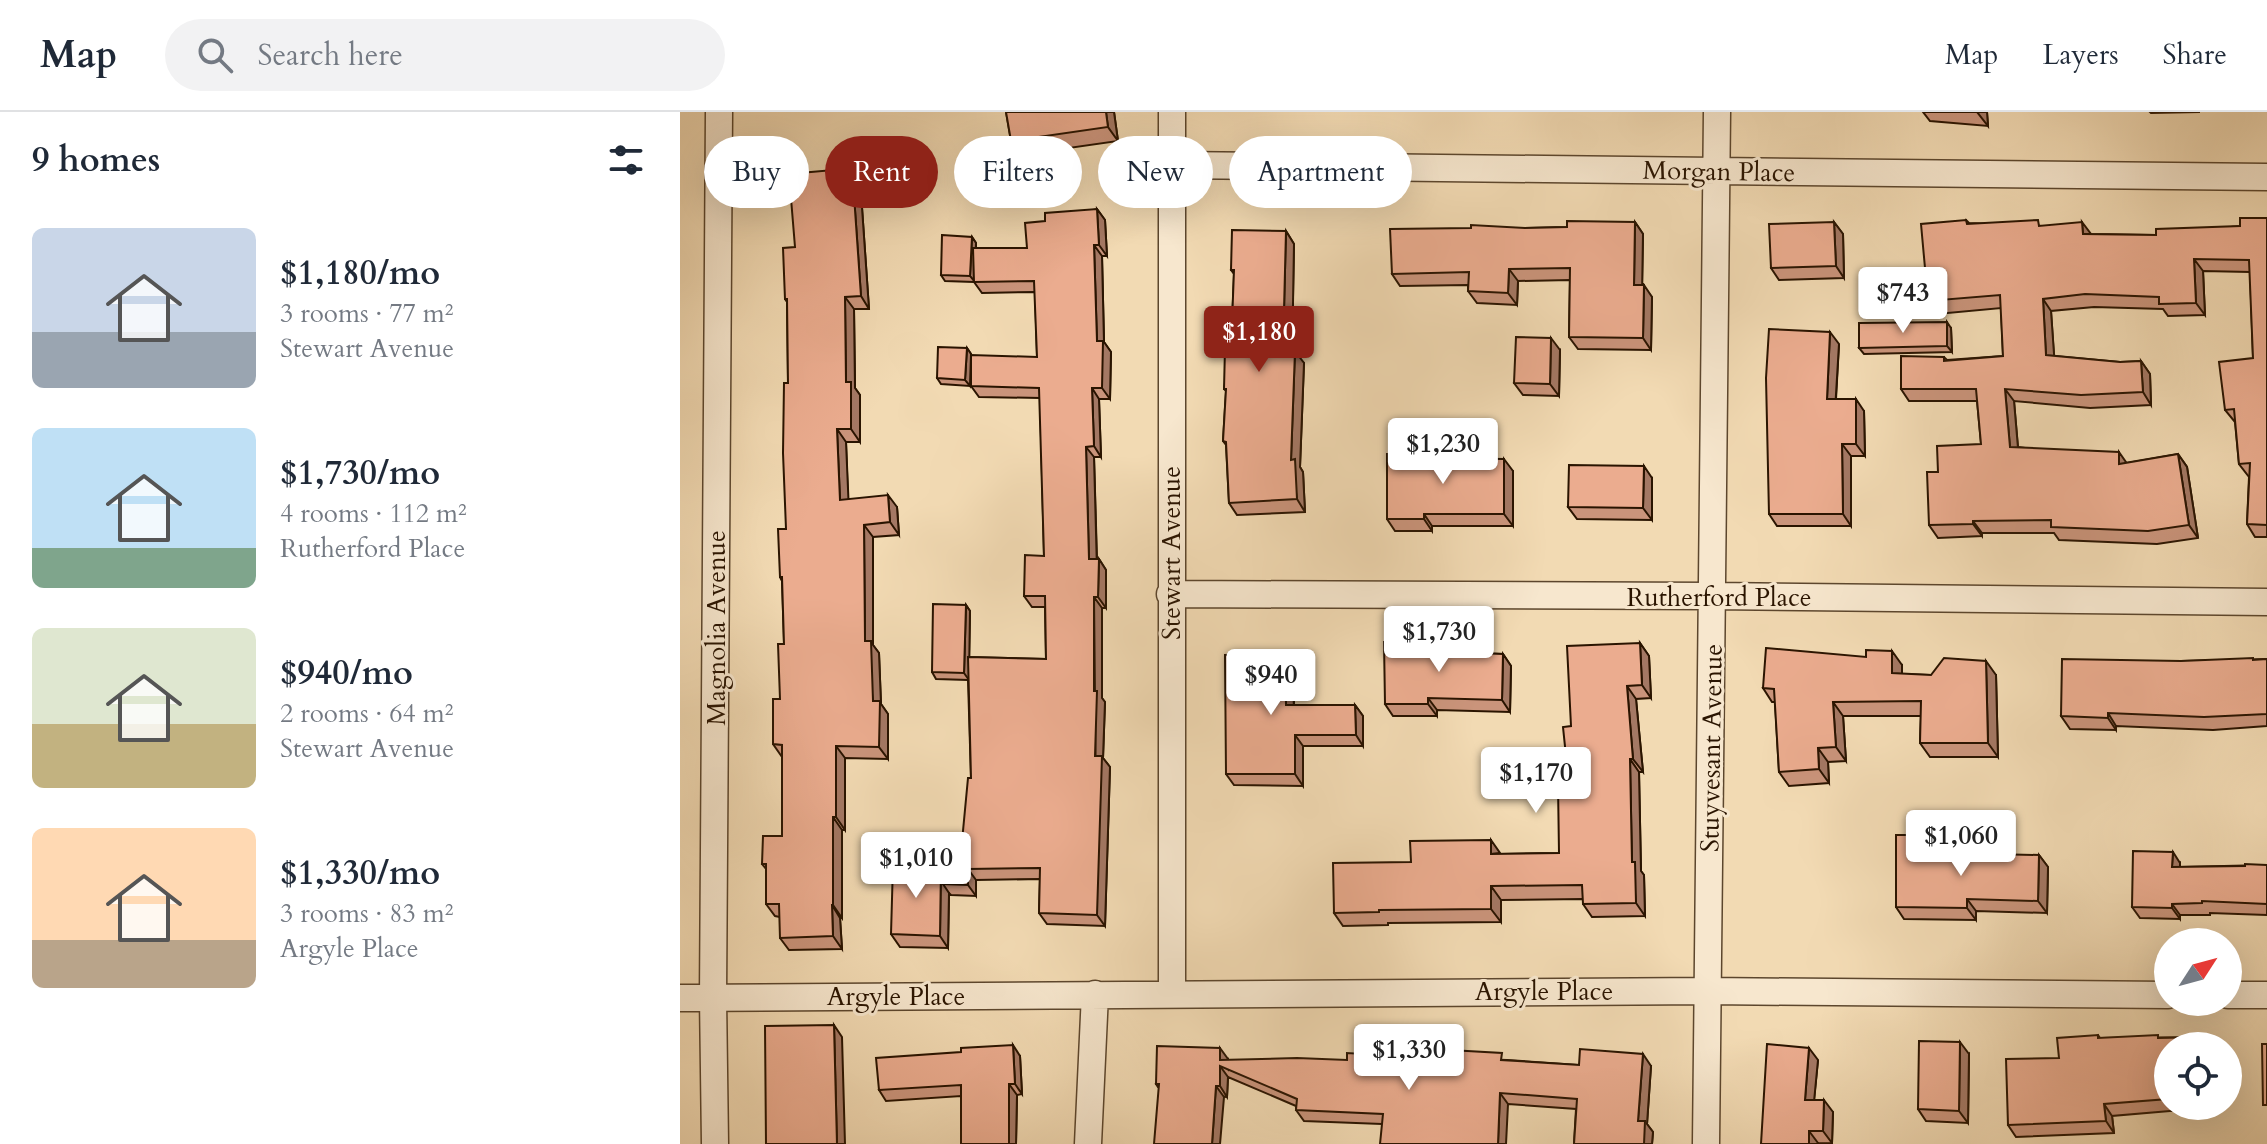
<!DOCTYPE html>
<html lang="en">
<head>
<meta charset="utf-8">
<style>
  body { margin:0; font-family:Cardo,serif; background:#f2f2f3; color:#1f2937; height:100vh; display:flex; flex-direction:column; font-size:30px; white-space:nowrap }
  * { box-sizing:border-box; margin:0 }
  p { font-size:26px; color:#747a83 }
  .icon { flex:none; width:44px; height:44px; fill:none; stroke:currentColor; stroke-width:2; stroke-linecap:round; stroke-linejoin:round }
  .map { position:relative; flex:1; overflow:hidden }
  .drawer { display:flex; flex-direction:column; background:#fff; width:680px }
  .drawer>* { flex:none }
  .guide { position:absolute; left:24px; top:24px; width:760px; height:72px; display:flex; gap:16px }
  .needle { width:52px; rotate:54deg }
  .fabs { position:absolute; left:1474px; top:816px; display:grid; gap:16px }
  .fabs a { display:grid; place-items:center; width:88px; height:88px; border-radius:50%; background:#fff; box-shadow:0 8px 32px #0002; font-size:40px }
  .price { position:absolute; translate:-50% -68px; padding:0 18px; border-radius:8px; background:#fff; color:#222; font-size:26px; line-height:52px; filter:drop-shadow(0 2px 4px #0008) }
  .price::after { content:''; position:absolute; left:50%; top:48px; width:24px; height:18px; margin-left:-12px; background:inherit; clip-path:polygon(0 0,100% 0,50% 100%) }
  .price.current { background:#8f2418; color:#fff }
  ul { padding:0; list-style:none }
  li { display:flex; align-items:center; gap:24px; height:200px; padding:0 32px }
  li span { display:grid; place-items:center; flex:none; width:224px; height:160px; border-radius:12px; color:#555 }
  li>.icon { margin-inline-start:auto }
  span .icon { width:96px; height:96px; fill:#fffc; stroke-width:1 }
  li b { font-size:34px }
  h2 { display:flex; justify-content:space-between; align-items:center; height:96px; padding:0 32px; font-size:34px }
  .chip { padding:0 28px; border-radius:36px; background:#fff; box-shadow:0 8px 32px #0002; font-size:28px; line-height:72px }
  .chip.current { background:#8f2418; color:#fff }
  header { display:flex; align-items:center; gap:48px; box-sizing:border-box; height:112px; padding:0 40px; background:#fff; border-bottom:2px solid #e0e1e3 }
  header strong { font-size:38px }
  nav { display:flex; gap:44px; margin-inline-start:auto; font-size:28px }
  .search { width:560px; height:72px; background:#f2f2f3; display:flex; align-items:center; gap:20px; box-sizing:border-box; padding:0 28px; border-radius:44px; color:#747a83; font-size:30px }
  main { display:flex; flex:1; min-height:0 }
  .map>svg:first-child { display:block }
</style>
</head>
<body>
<header>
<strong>Map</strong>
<div class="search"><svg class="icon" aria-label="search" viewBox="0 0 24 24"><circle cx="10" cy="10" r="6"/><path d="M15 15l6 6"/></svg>Search here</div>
<nav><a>Map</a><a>Layers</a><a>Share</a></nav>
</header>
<main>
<section class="drawer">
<h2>9 homes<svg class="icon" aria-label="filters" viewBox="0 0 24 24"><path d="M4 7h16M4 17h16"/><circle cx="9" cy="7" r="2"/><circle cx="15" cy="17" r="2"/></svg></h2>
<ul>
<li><span style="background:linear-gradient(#c9d6e8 65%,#9aa5b1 0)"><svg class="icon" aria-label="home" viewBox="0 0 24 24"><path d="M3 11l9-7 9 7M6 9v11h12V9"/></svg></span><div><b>$1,180/mo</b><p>3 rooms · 77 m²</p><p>Stewart Avenue</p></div></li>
<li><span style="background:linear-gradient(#bfe0f5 75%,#7fa58c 0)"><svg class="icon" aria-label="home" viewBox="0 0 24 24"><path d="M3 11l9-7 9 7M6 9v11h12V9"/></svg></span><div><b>$1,730/mo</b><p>4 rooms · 112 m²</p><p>Rutherford Place</p></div></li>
<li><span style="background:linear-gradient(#dfe7d0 60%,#c2b280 0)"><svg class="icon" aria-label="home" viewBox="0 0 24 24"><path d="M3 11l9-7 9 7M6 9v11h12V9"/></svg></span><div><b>$940/mo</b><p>2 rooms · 64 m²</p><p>Stewart Avenue</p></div></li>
<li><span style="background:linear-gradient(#ffd9b3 70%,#b9a48a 0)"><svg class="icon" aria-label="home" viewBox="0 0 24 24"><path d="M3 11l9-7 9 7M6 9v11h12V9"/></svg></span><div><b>$1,330/mo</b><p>3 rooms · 83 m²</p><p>Argyle Place</p></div></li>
</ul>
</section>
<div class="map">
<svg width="1587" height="1032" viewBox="0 0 1587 1032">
  <rect width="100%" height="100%" fill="#f2dab3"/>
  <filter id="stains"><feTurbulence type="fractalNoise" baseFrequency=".0025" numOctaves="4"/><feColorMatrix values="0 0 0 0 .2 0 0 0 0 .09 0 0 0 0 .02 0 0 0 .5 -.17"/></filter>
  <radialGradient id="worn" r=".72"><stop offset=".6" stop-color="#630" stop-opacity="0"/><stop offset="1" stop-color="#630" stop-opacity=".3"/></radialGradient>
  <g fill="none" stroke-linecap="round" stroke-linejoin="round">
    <!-- street casing -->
    <g stroke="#5c462d" stroke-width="29">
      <path id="street" d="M491,53L1587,65
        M490,482L1033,484L1587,490
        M492,881V0
        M1548,883H1587
        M0,886L1028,879L1488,883
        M35,1032L33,885L39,0
        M408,1032L415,882
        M1026,1032L1037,0"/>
    </g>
    <!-- street -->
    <use href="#street" stroke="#f7e7ce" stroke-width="26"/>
  </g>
  <!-- wall -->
  <path fill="#ca947b" stroke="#2a1400" stroke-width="2" d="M326,0H434L438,29L340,43L331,29Z
    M1243,0H1307L1308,14L1250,9Z
    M1470,0H1520L1471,1Z
    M173,69L181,81L189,197H174L175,276L180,283V330H166L168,387L217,395L219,423L193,425V533L199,541L201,592L208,602V647L165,646V718H162V806H160L162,837L109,838L100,826V805L95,804L86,792V757L82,752L102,724V645L93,632L100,587L104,532L102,469L100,465L106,417L108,271L107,190L105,187L115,135L162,70Z
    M417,97L425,108L427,144H422L424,230L431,240L430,287H419L421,345H414L417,447H419L426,458V496H422V586L425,590L423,646L430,655L425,814L367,812L359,801L360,767L296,768V784L271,783L269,781L268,836L220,835L211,822L263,756L281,740L291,666L288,568L256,567L252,560L286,493L290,499L289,545L366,547L365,495H352L344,484L364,444L360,286L299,285L291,274L357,245L355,180L302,181L294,170L265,169L261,163L292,125L296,131V136H347L365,109Z
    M1587,106V425H1575L1567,412L1569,365L1559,352L1555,310L1545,298L1573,246L1570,160L1523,159L1525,203L1488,204L1483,197L1414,195L1371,199L1374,244L1440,250L1461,249L1470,262L1471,293L1410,296L1334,289L1338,335L1447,351L1498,342L1507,355L1518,426L1477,432L1379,428L1374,421H1302V424L1258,426L1249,413L1258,360L1301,332L1297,289H1229L1221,277L1264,245L1267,248L1323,244L1321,196L1257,202L1248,189L1286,108L1289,111L1362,114L1410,122L1476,123L1560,114Z
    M955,110L963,122L962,173L972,185L971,238L898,237L889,225L890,168L838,169L837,193L797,191L788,179V173L720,174L712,162L845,116L887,115Z
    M1154,110L1163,122L1164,166L1099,168L1091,156Z
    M606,119L614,132L612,239L624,251L620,355L623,360L625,400L557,403L549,391L546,333L543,329L546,279L544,277L551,237L554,162L551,158Z
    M1271,216L1272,240L1184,242L1179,236Z
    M1159,232L1156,287L1184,299L1185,344H1171V414H1097L1089,402Z
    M287,236L291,242L290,274L261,272L257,266Z
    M880,238L879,284L843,283L834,271Z
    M747,346L833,359V414H752V419H715L707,407Z
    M972,366V408L897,407L888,395Z
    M960,531L969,544L971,586L956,587L963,660H959L961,759L964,763L965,804L912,805L903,792V787L821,788V810L708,811V813L663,814L654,801L731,750L820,742L879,741L889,673L891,614Z
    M755,540L823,542L831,554L830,600L757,598V604H713L705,592Z
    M1587,547V614L1533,618L1436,614V618L1390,617L1381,604L1501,549Z
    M613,552L614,593H675L683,604V634H623V674L554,673L546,662Z
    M1222,553V562L1251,563H1316L1318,645H1250L1240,631L1241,604H1163L1166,649L1148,650L1149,671L1109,674L1099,660L1095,590H1092L1083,576Z
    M1253,735V747H1311L1359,743L1368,755L1367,801L1296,799V808L1224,807L1216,795Z
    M1500,751V755L1587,753V803L1530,801V803H1500V807L1460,806L1452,795Z
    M1418,923L1420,926L1530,925L1536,934H1488V994H1539V998L1490,999L1432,1004L1434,1021L1336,1025L1328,1013L1379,946Z
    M1289,942L1288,1011L1246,1009L1238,997Z
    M340,944L342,982L337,983L336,1032H281V984L206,989L199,978Z
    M717,944L827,948L899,953L971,954L967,1012L973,1020L972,1032H894L896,997L828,992L702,1012L624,1009L616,998V994L548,965L547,985L478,975L476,972L548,947V948H667Z
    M1138,948L1134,988L1153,1000L1152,1031L1081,1032Z"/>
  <!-- shaded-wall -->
  <path fill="#a47864" stroke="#2a1400" stroke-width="2" d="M426,0H434L438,29L428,15Z
    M1297,0H1307L1308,14Z
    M153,58L162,71H155Z
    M173,69L181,81L189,197L181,184Z
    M417,97L425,108L427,144L419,133Z
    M955,110L963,122L962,185L954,173Z
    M1154,110L1163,122L1164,166L1156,154Z
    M1402,110L1411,122H1403Z
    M606,119L614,132L612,250L603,238Z
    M292,125L296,131L295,170L290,164Z
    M414,133L422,144L424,230L431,240L430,287L422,276L417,229Z
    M1514,147L1523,159L1525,203L1516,191Z
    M829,157L838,169L837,193L828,181Z
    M964,173L972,185L971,238L963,226Z
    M165,185L174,197L175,276L180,283V330L171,317L166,270Z
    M1363,187L1371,199L1375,256L1366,243Z
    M1267,210L1271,216L1272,240L1267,234Z
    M1150,220L1159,232L1155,299L1147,287Z
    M871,226L880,238L879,284L870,272Z
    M287,236L291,242L290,274L285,268Z
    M615,239L624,251L620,355L623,360L625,400L617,387L611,348Z
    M1461,249L1470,262L1471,293L1463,280Z
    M412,276L419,287L421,345L414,334Z
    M1325,277L1334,289L1339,348L1330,335Z
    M1176,287L1184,299L1185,344L1176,332Z
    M157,317L166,330L169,400L160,388Z
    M1162,332L1171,344V414L1163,402Z
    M406,335L414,345L417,458L409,447Z
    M1439,340L1448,353L1439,352Z
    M1498,342L1507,355L1518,426L1509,413Z
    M824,347L833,359V414L824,402Z
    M964,354L972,366V408L963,396Z
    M208,383L217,395L219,423L210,410Z
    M744,402L752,414V419L744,407Z
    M1293,409L1302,421V424L1293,412Z
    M184,413L193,425V533L199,541L201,592L208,602V647L199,635L185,529Z
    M419,447L426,458V496L418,485Z
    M414,485L422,496V586L425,590L423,646L430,655L425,814L417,803Z
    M286,493L290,499L289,568L284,561Z
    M749,530L757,542L749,539Z
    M960,531L969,544L971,586L962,573Z
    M1212,539L1222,553V575L1212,561Z
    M605,541L613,552L614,604L606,593Z
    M823,542L831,554L830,600L822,588Z
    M1306,549L1316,563L1318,645L1308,631Z
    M947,574L956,587L963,660L953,647Z
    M748,586L757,598V604L748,592Z
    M1153,590L1163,604L1166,649L1156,635Z
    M675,593L683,604V634L676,623Z
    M1428,601L1436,614V618L1428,606Z
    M615,623L623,634V674L615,662Z
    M156,634L165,646V718L156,705Z
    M1138,636L1148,650L1149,671L1139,657Z
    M950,647L959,660L961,759L964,763L965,804L956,791L952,750Z
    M153,705L162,718V806L153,793Z
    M1244,723L1253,735V760L1244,747Z
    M811,728L820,741L811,742Z
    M1493,740L1500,751V766L1492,755Z
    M1359,743L1368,755L1367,801L1358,789Z
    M261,753L270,765L263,772L269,781L268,836L260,824Z
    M288,757L296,768V784L288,773Z
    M811,774L821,788V810L811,797Z
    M1287,787L1296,799V808L1287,796Z
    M1492,792L1500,803V807L1492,796Z
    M152,793L160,806L162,837L153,824Z
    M154,913L162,925L165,1032H157Z
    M1530,925L1536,934H1530Z
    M1280,930L1289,942L1288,1011L1279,999Z
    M333,933L340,944L342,982L335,972Z
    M540,936L548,947V957L540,948Z
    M1129,936L1138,948L1133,1000L1125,988Z
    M963,942L971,954L967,1012L973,1020L972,1032H964L958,1009Z
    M540,954L548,965L547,985L540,974Z
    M329,972L337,983L336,1032H329Z
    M536,974L544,985L540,1032H532Z
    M820,981L828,992L826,1032H818Z
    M1144,988L1153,1000L1152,1031L1143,1019Z
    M1424,992L1432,1004L1434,1021L1426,1009Z
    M1129,1019L1138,1031V1032H1129Z"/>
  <!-- building -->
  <path fill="#ebac8f" stroke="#2a1400" stroke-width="2" d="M326,0H426L428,15L331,29Z
    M153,58L155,71L173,69L181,184L165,185L166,270H171V317H157L160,388L208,383L210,410L184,413L185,529H191L193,589H200L199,635L156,634V705H153V793H152L153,824L100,826L99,792H86V752H82L83,724H102V633L93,632V587H100L98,532H104L102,465H100L98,417H106L103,341L104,271H108L107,187H105L103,136L115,135L109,62Z
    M417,97L419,133H414L417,229H423L422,276H412L414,334L406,335L409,447H419L418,485H414V579H417L415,644H422L417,803L359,801L360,756L288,757V773L263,772L264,740H281L288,666H291L288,545L366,547L365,484H344L345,443L364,444L359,276L291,274V243L357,245L354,169L294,170L293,136H347L345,111L365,109V101Z
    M1560,106H1587V413L1567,412L1570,351L1559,352L1554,297L1545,298L1539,250L1573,246L1569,148L1514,147L1516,191L1479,192V185L1405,182L1363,187L1366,243L1440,250L1461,249L1463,280L1401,283L1325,277L1330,335L1439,340V352L1498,342L1509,413L1468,419L1371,415V408L1293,409V412L1249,413L1247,360H1258L1257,334L1301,332L1296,277H1221V244L1264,245V249L1323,244L1320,183L1248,189L1241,112L1286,108L1287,112L1358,108L1359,114L1402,110L1403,122L1476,123V117L1560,114Z
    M887,109L955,110L954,173H964L963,226L889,225L890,156L829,157L828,181L788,179L789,160L712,162L710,117L791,116V113L845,116L887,115Z
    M1154,110L1156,154L1091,156L1089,112Z
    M552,118L606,119L603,238L615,239L611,348L615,347L617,387L549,391L546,330L543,329L546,277H544L545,236L551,237L554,158H551Z
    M262,123L292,125L290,164L261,163Z
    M1267,210V234L1179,236V211Z
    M1089,217L1150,220L1147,287H1176V332H1162L1163,402H1089L1086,266Z
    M836,225L871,226L870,272L834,271Z
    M258,235L287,236L285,268L257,266Z
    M707,342H744V346L824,347V402H744V407H707Z
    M889,353L964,354L963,396L888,395Z
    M253,492L286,493L284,561L252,560Z
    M704,530H749V539L823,542L822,588L748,586V592H705Z
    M960,531L962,573L947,574L953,647H950L952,750H955L956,791L903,792L902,773L811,774V797L699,798V800L654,801L653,751L731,750L730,729L811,728V742L879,741L878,673H889L883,615L891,614L887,534Z
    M1086,536L1186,545V538L1212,539V561L1251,563L1264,546L1306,549L1308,631H1240L1241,589L1153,590L1156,635L1138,636L1139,657L1099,660L1094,577L1083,576Z
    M605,541L606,593H675L676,623H615V662H546L545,543Z
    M1573,546V548L1587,547V602L1524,605L1428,601V606L1381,604L1382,547L1501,549Z
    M1216,723H1244V747H1311V742L1359,743L1358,789L1287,787V796L1216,795Z
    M1453,739L1493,740L1492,755L1565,754V752L1587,753V792L1522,789V791L1492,792V796L1452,795Z
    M213,752L261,753L260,824L211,822Z
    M154,913L157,1032H86L85,914Z
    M1418,923V926L1478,923V926L1530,925V934H1488V987L1424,992L1426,1009L1328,1013L1326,947L1379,946L1377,926Z
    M1239,929L1280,930L1279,999L1238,997Z
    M1087,932L1129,936L1125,988H1144L1143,1019H1129V1032H1081Z
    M1582,932H1587V993H1583Z
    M333,933L335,972H329V1032H281V973L199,978L196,946L281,940V936Z
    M477,934L540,936V948L617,946L667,948V941L717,944V935L822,941L821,948L899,953L900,937L963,942L958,1009H965L964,1032H894L897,987L820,981L818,1032H700L703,1002L616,998L617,987L540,954V974H536L532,1032H474L479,972H476Z"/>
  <g text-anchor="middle" stroke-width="6" stroke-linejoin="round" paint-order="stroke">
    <!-- street labels -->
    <g font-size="26" fill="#2a1400" stroke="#f7e7ce">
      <text transform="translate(1039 59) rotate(1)" y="9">Morgan Place</text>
      <text transform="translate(491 441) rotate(-90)" y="9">Stewart Avenue</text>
      <text x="1039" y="494">Rutherford Place</text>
      <text transform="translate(36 516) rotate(-90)" y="9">Magnolia Avenue</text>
      <text transform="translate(1031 636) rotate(-89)" y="9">Stuyvesant Avenue</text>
      <text x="864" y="888">Argyle Place</text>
      <text x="216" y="893">Argyle Place</text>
    </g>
  </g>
  <rect width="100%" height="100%" filter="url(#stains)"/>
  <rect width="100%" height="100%" fill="url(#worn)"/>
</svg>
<div class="fabs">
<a><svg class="needle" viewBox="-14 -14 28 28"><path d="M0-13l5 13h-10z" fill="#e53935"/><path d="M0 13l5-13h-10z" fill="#747a83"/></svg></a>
<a><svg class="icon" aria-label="locate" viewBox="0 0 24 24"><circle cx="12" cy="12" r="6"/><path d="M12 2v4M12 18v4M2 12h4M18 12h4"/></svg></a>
</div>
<b class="price" style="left:1223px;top:223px">$743</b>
<b class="price current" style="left:579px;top:262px">$1,180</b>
<b class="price" style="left:763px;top:374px">$1,230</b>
<b class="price" style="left:759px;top:562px">$1,730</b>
<b class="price" style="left:591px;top:605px">$940</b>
<b class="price" style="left:856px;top:703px">$1,170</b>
<b class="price" style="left:1281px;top:766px">$1,060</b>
<b class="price" style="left:236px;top:788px">$1,010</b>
<b class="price" style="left:729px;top:980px">$1,330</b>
<div class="guide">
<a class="chip">Buy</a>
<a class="chip current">Rent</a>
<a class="chip">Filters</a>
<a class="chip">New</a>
<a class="chip">Apartment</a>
</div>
</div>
</main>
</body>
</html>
